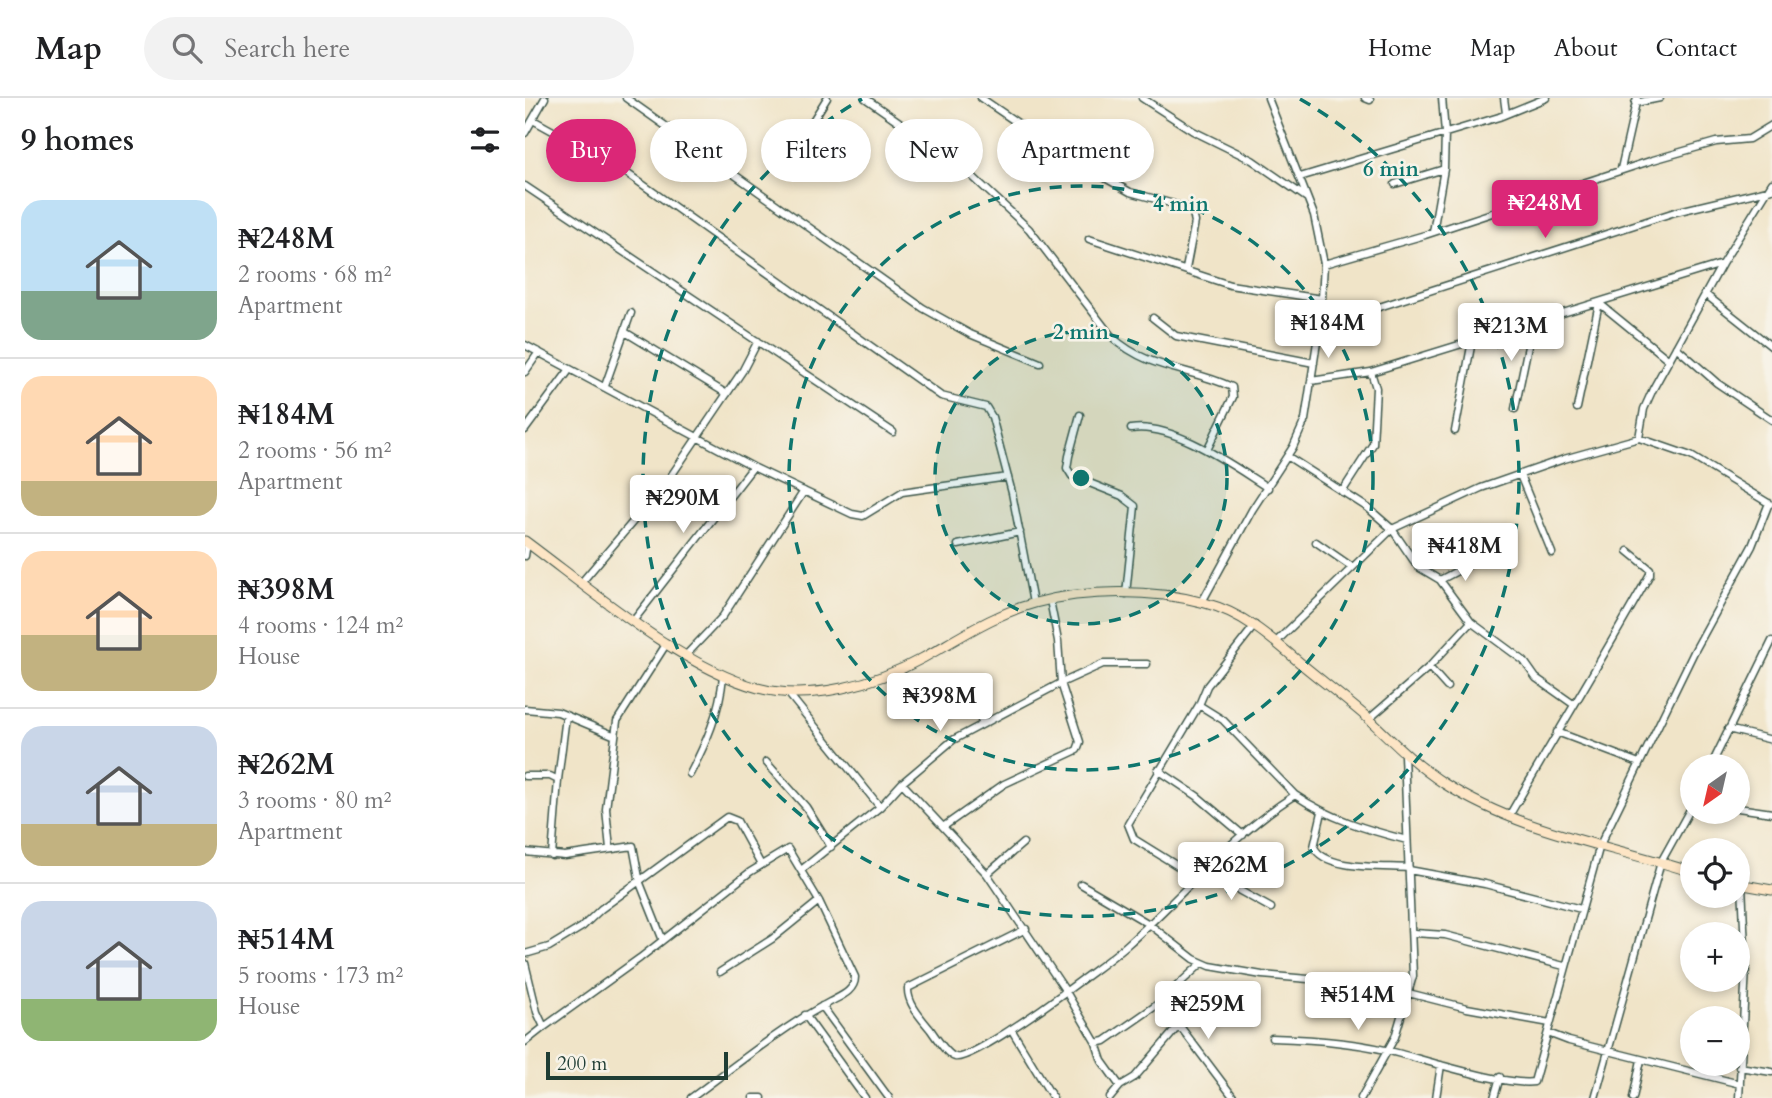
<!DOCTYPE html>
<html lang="en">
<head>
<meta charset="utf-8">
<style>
  body { margin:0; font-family:Cardo,serif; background:#f2f2f2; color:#202124; height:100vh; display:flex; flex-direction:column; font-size:26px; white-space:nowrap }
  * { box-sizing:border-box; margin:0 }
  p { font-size:23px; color:#757577 }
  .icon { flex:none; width:38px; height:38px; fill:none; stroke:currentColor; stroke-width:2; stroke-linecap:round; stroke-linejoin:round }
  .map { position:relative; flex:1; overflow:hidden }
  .details { display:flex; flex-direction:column; background:#fff; width:525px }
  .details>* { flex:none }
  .guide { position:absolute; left:21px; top:21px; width:665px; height:63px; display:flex; gap:14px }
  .needle { width:46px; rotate:214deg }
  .tools { position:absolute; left:1155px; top:656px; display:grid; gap:14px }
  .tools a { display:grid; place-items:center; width:70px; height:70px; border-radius:50%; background:#fff; box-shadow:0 4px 10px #0003; font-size:35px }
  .scale { position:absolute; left:21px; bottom:18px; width:182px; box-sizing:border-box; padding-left:7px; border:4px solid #1f3d34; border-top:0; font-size:19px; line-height:24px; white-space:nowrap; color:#1f3d34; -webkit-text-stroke:5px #f7f3e8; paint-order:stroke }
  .price { position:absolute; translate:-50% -60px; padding:0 16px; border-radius:7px; background:#fff; color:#222; font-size:23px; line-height:46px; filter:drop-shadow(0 2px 4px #0008) }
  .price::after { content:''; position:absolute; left:50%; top:42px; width:21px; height:16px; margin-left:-10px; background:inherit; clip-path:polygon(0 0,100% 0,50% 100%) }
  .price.current { background:#db2777; color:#fff }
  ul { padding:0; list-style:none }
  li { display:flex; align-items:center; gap:21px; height:175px; padding:0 21px }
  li+li { border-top:2px solid #e0e0e0 }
  li span { display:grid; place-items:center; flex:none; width:196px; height:140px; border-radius:21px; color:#555 }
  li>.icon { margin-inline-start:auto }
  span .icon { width:84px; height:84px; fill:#fffc; stroke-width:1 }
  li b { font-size:30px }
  h2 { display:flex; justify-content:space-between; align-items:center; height:84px; padding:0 21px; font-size:30px }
  .tag { padding:0 24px; border-radius:32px; background:#fff; box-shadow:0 4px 10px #0003; font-size:24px; line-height:63px }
  .tag.current { background:#db2777; color:#fff }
  header { display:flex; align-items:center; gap:42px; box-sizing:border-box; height:98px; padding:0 35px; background:#fff; border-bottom:2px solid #e0e0e0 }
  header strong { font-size:33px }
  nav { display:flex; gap:38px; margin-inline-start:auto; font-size:24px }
  .search { width:490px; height:63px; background:#f2f2f2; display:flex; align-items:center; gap:18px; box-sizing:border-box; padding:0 24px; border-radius:38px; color:#757577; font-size:26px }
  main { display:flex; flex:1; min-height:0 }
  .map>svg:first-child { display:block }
</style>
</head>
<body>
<header>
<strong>Map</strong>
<div class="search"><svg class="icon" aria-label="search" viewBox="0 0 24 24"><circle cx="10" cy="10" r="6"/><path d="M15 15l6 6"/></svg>Search here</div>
<nav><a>Home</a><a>Map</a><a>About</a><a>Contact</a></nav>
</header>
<main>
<section class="details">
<h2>9 homes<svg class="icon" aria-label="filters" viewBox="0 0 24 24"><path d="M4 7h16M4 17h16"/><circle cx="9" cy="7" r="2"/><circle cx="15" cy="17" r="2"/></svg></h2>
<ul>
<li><span style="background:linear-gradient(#bfe0f5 65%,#7fa58c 0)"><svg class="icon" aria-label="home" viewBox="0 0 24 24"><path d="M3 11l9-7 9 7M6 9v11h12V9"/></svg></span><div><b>₦248M</b><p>2 rooms · 68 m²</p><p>Apartment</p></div></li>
<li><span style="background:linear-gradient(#ffd9b3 75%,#c2b280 0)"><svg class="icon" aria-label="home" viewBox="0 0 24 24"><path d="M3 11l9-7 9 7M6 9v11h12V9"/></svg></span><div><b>₦184M</b><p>2 rooms · 56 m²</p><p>Apartment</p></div></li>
<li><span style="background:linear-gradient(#ffd9b3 60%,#c2b280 0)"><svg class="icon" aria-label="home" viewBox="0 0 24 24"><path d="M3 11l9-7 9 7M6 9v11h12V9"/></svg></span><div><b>₦398M</b><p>4 rooms · 124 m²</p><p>House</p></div></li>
<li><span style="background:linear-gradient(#c9d6e8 70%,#c2b280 0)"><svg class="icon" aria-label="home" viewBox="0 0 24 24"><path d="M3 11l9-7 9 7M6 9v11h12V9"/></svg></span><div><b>₦262M</b><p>3 rooms · 80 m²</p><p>Apartment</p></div></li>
<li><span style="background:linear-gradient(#c9d6e8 70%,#8fb573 0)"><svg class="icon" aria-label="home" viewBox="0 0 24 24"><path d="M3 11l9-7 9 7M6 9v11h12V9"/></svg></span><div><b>₦514M</b><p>5 rooms · 173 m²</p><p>House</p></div></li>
</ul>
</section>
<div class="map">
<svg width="1247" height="1000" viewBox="0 0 1247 1000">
  <rect width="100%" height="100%" fill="#f7f3e8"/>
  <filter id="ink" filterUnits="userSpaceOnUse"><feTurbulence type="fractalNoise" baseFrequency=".0143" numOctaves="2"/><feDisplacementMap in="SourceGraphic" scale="14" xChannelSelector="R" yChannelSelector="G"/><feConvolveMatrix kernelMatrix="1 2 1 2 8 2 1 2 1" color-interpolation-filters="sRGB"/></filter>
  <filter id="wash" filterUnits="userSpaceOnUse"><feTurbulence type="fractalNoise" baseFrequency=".00686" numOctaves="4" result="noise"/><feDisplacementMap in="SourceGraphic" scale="28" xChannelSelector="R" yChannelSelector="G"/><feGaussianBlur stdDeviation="1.57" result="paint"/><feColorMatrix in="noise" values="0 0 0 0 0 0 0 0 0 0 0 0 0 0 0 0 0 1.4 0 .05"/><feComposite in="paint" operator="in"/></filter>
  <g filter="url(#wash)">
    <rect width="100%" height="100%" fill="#f0e4c8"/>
  </g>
  <g filter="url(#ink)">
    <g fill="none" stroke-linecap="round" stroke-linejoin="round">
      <!-- street casing -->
      <g stroke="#3e564a" stroke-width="9">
        <path id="street" d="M101,0L398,210L445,236L515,265
          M340,0L433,65L504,131L587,239C625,273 664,269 707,289L708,299L682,352
          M456,0L541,58L605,94L667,111L670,124L661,171
          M617,0L668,33L727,62L782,100
          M840,0L845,2
          M979,0L981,15
          M1110,5L1135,0
          M8,22L93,69L416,298L461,309L467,319L487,395L508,505
          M0,35L20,0
          M274,45L302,0
          M1096,71L1112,0
          M775,79L974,19L1021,0
          M870,86L919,71
          M0,88L368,334
          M908,134L919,71L920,35L917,0
          M564,141L705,187L797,201
          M799,166L900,137L1128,62L1191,44L1224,41L1247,27
          M1180,196L1247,249
          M628,220L651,238L789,265
          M795,228L1150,114L1247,91
          M100,234L202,296
          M0,247L228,369L327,416L338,418L377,394L483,379
          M1151,249L1192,285L1247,322
          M0,274L14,254
          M786,283L846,274L1197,166L1247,85
          M80,288L106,215
          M1052,310L1074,205L1144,262
          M990,311L1008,224
          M555,317L544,358L542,370L547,378L597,398L610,408L601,496
          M606,331C648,324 708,368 743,390
          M0,332L45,271
          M930,333L947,243
          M1114,340L1166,358L1245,406
          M762,358L843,410L867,431L893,469L915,482L946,524L904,569L844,621
          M995,377L1027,455
          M817,394L848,346L851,290L846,274
          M791,444L827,469
          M433,447L495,434
          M0,458L2,445
          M915,482L953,462
          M56,485L144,381L218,272L233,243
          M677,504L727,412L768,349L780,322L796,218L799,166L789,117L743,0
          M109,522L228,369
          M946,524L999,563L1011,580L1048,606
          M751,544L867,431L956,390L1039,361L1114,340L1119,311L1128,291L1197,166
          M161,557L198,518L279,393
          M904,569L922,589
          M439,581L457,624
          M263,595L355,709
          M674,607L698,622L770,697C804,720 842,732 882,742
          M0,611L33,614L88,637
          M1203,631L1247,642
          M1032,634L1114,665
          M241,664L281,709L306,749
          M1186,668L1247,543
          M633,672L672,698L718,737
          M165,676C181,645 195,614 198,578
          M0,678H25L33,682L27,758
          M33,682L41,618
          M377,685L462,776L540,892L571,945L580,943L629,909L677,865
          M1213,710L1247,715
          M797,714L789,749C800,773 861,768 884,770
          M984,718C1031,637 1079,558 1125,476V471L1103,453
          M418,729L479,686L552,652L555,644L536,585L578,566H622
          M85,751L81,711L92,623L142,545
          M0,754L40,758L108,748L115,785L137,840
          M276,772L355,709L377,685L428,642L536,585L533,543L525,502
          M884,772L960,786L1056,811
          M679,773L746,810
          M462,776L498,745
          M672,780L609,741L603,726L674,607L682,588L730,527
          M556,786L624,826L669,861L685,868L737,877L852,887L942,910L1025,925
          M501,831L383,890C382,905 396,920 405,931C411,939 421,956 430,959C449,964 583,864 603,846C659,797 707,736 770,697
          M889,835L920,837L1039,868
          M0,856L24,849L57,829L76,811L202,719L212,723L236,767
          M0,865L12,914L19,929L0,944
          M195,874L247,841L294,803
          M636,903L709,1000
          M297,908L364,1000
          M280,917L340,1000
          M19,929L115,860L225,774L263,751L294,803L330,879C330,893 316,898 305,904C256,930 211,967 166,1000
          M486,931L528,1000
          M1023,935L1044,943L1215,986
          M747,940C790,941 834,944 876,956C905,964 983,988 1009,984L1075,747L1169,554L1227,448L1244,405
          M571,945L577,963L595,988
          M1214,969L1247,974
          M228,1000H237
          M585,1000L595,988L610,979L650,932L656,930
          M836,1000L870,939L888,878L879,657
          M911,1000L916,967
          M969,1000L975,979
          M1070,1000L1136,764L1167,708
          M1108,1000L1116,962
          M1214,1000L1221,870L1217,787"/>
      </g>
      <!-- secondary casing -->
      <g stroke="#3e564a" stroke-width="11">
        <path id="secondary" d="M0,443C65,491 156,569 233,590C285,604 351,586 398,560C434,540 469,516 510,505C561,491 628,491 680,505C718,515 745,539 774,564C797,583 822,602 845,622C869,645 892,668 920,686C995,734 1084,747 1167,774
          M1213,786L1247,792"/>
      </g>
      <!-- street -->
      <use href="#street" stroke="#fff" stroke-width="6"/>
      <!-- secondary -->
      <use href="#secondary" stroke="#fde5c5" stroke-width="9"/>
    </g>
  </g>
  <!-- distance rings -->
  <circle cx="556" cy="380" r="146" fill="#0f766e" fill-opacity=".12"/>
  <g fill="none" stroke="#0f766e" stroke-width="3.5" stroke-dasharray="12 9">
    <circle cx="556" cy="380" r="146"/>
    <circle cx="556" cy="380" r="292"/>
    <path d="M775 1A438 438 0 1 1 337 1"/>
  </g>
  <circle cx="556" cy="380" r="10" fill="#0f766e" stroke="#f7f3e8" stroke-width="3.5"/>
  <g font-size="21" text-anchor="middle" font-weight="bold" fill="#0f766e" stroke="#f7f3e8" stroke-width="5" stroke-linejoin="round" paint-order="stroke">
    <text x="866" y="78">6 min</text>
    <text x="656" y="113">4 min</text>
    <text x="556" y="241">2 min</text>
  </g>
</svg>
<div class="tools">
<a><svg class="needle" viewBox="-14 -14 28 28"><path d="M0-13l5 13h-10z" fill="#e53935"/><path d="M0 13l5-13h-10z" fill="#757577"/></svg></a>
<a><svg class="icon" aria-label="locate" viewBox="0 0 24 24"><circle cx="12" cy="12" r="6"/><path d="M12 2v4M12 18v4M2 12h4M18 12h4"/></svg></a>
<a>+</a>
<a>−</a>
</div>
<div class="scale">200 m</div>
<b class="price current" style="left:1020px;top:142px">₦248M</b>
<b class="price" style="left:803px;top:262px">₦184M</b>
<b class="price" style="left:986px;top:265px">₦213M</b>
<b class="price" style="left:158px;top:437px">₦290M</b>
<b class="price" style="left:940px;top:485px">₦418M</b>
<b class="price" style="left:415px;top:635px">₦398M</b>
<b class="price" style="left:706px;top:804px">₦262M</b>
<b class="price" style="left:833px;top:934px">₦514M</b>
<b class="price" style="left:683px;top:943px">₦259M</b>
<div class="guide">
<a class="tag current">Buy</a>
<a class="tag">Rent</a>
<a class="tag">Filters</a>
<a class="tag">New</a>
<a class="tag">Apartment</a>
</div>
</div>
</main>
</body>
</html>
